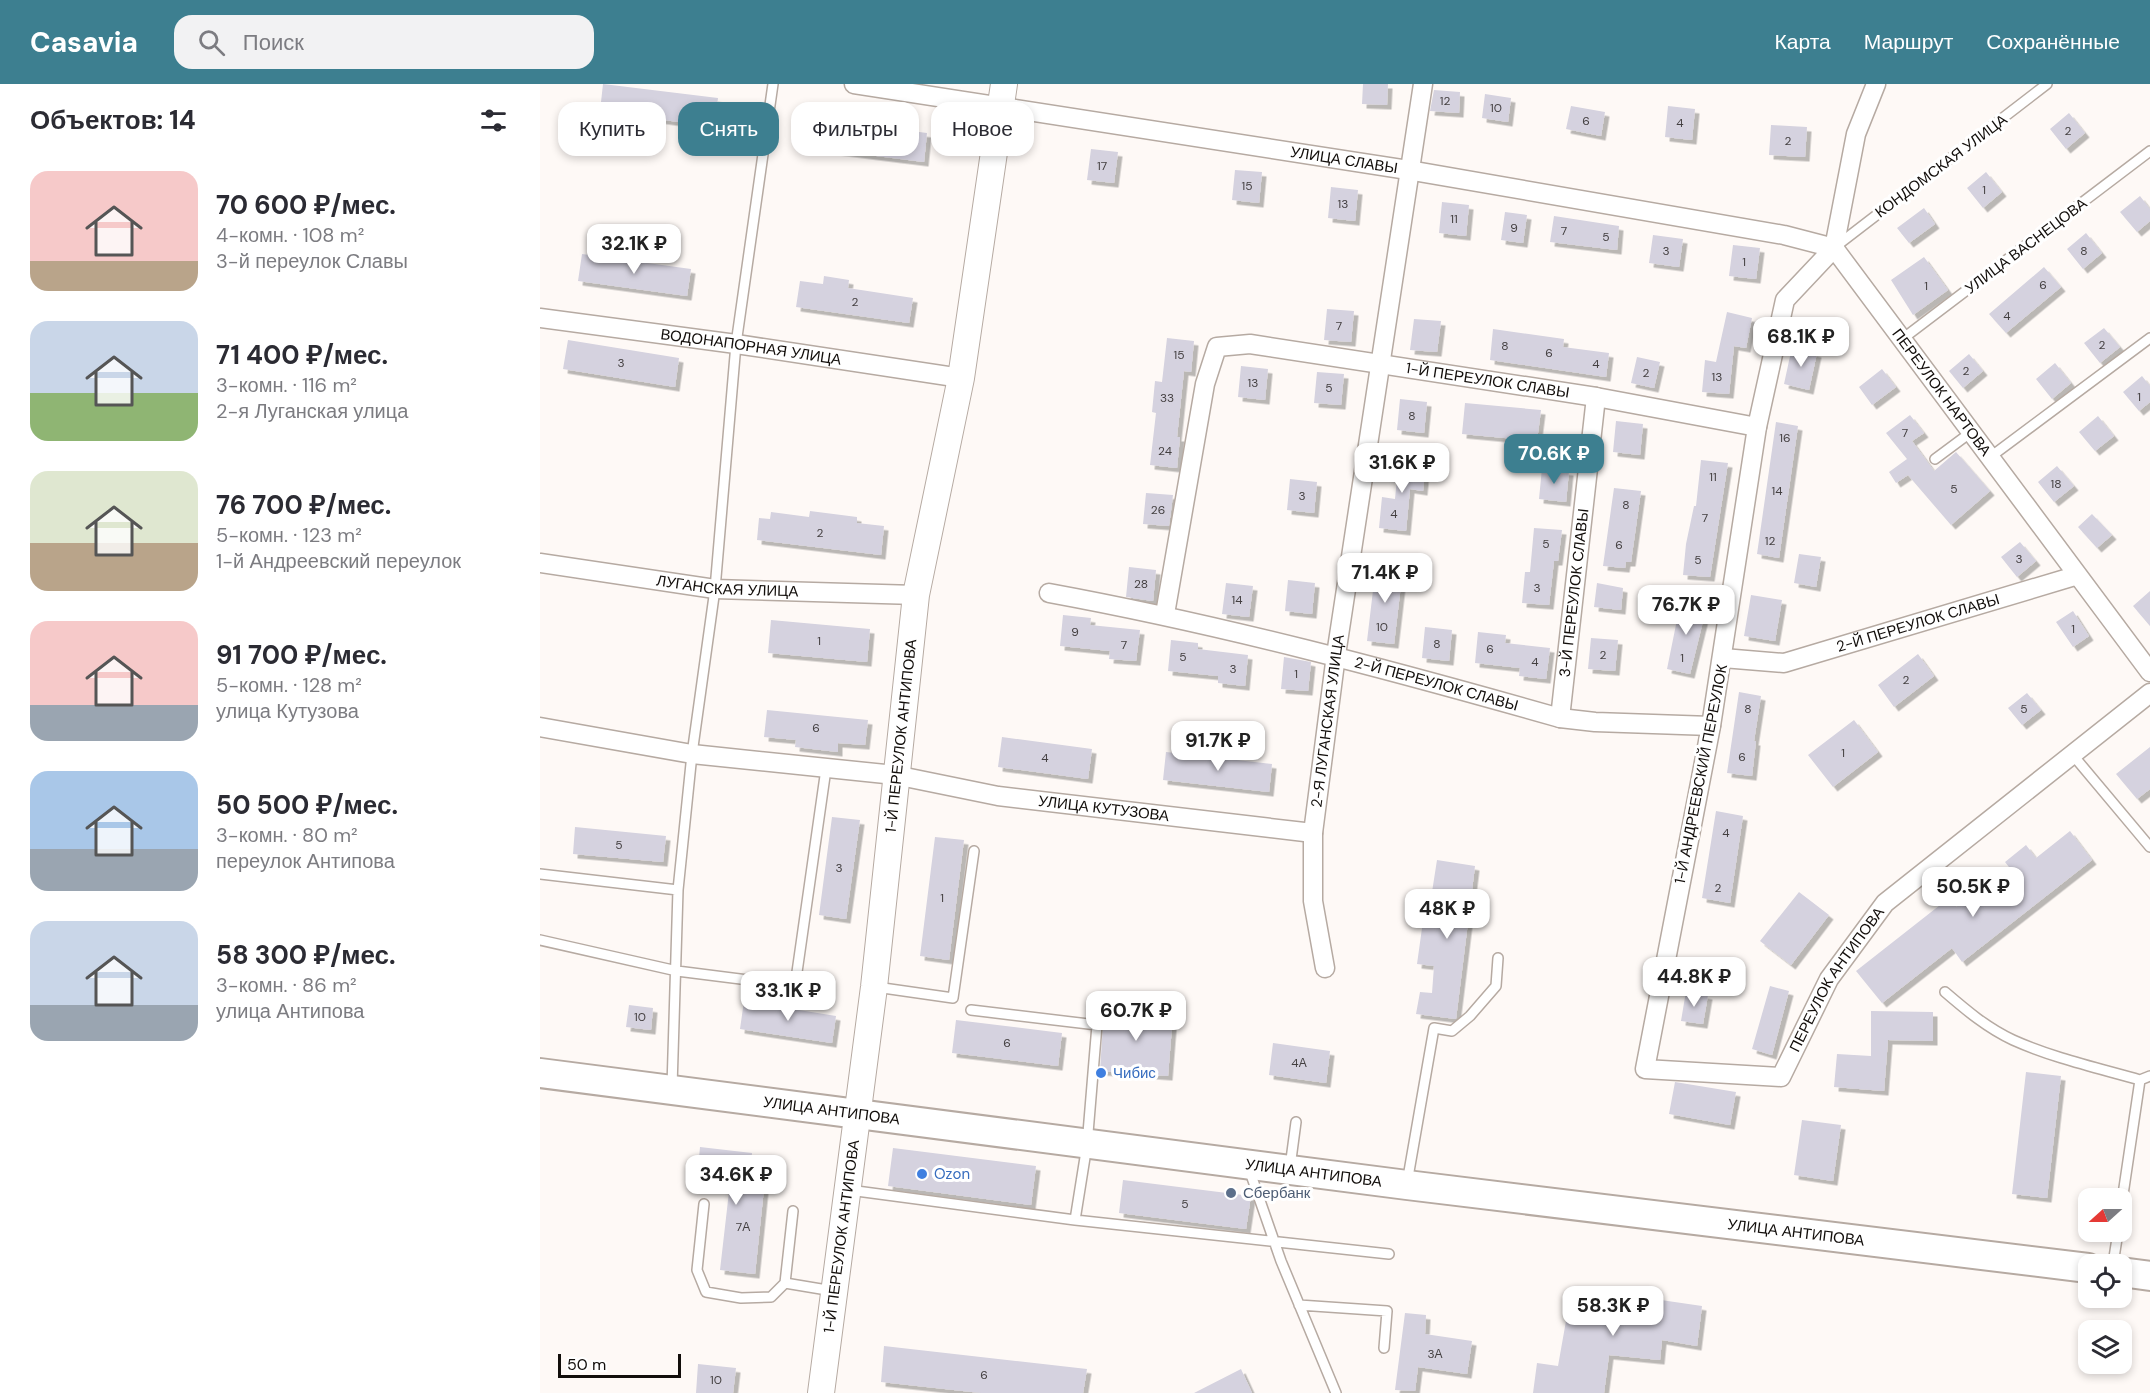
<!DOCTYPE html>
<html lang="ru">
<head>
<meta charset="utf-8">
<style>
  body { margin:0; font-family:"DM Sans",sans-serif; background:#f2f2f3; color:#2b2b33; height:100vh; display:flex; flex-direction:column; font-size:22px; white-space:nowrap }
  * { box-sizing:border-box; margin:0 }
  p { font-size:20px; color:#7c7c81 }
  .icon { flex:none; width:33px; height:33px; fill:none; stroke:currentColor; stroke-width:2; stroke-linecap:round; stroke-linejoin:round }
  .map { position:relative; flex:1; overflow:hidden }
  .side { display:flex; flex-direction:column; background:#fff; width:540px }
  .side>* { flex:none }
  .top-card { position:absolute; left:18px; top:18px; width:570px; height:54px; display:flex; gap:12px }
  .needle { width:39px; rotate:249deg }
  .fabs { position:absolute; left:1538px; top:1104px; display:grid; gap:12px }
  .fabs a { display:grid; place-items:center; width:54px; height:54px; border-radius:12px; background:#fff; box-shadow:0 3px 9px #0003; font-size:30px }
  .scale { position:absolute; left:18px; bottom:15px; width:123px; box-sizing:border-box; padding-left:6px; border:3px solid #120e0b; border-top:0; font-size:16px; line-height:21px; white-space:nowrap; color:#120e0b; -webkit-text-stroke:4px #fff; paint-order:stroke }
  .price { position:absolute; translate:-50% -51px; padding:0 14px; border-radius:12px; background:#fff; color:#222; font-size:20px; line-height:39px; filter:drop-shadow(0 2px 3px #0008) }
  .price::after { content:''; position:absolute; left:50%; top:36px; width:18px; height:14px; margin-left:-9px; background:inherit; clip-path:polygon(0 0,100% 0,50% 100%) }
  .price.on { background:#3d7f90; color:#fff }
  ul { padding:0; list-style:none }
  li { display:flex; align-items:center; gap:18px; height:150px; padding:0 30px }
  li span { display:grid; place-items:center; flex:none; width:168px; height:120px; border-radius:18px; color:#555 }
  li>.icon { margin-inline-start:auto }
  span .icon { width:72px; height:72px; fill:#fffc; stroke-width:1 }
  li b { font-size:26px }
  h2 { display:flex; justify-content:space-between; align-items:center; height:72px; padding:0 30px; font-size:26px }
  .tag { padding:0 21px; border-radius:18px; background:#fff; box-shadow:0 3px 9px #0003; font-size:21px; line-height:54px }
  .tag.on { background:#3d7f90; color:#fff }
  header { display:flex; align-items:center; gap:36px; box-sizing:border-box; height:84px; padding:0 30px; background:#3d7f90; color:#fff }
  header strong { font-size:28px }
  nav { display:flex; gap:33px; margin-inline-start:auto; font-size:21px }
  .search { width:420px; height:54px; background:#f2f2f3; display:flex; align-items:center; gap:15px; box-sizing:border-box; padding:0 21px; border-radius:18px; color:#7c7c81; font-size:22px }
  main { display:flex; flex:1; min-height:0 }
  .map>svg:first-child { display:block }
</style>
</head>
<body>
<header>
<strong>Casavia</strong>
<div class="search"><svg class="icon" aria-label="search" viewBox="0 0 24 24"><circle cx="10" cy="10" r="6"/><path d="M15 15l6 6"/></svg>Поиск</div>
<nav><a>Карта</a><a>Маршрут</a><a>Сохранённые</a></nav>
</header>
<main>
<section class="side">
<h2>Объектов: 14<svg class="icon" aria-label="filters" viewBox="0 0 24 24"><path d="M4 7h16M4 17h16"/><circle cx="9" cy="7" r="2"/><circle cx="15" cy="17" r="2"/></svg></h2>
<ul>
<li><span style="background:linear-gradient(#f6c9c9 75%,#b9a48a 0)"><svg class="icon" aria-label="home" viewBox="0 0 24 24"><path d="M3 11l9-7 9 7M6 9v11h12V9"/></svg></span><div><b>70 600 ₽/мес.</b><p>4-комн. · 108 m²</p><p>3-й переулок Славы</p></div></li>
<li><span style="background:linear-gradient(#c9d6e8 60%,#8fb573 0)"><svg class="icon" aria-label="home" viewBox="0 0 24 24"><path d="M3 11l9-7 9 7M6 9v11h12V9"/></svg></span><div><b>71 400 ₽/мес.</b><p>3-комн. · 116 m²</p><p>2-я Луганская улица</p></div></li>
<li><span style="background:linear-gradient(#dfe7d0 60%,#b9a48a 0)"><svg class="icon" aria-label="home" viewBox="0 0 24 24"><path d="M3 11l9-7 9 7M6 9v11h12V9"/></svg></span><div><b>76 700 ₽/мес.</b><p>5-комн. · 123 m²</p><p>1-й Андреевский переулок</p></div></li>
<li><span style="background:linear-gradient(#f6c9c9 70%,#9aa5b1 0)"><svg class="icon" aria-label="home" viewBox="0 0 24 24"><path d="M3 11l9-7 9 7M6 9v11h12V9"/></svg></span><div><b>91 700 ₽/мес.</b><p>5-комн. · 128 m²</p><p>улица Кутузова</p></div></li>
<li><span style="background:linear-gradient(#a9c7e8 65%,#9aa5b1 0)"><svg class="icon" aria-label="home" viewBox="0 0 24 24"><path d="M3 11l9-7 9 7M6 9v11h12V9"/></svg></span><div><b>50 500 ₽/мес.</b><p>3-комн. · 80 m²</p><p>переулок Антипова</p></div></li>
<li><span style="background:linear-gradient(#c9d6e8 70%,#9aa5b1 0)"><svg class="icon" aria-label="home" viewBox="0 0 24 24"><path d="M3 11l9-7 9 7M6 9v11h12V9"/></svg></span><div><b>58 300 ₽/мес.</b><p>3-комн. · 86 m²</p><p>улица Антипова</p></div></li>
</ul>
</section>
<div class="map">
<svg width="1610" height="1309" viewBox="0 0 1610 1309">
  <defs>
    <filter id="shadow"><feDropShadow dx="4.5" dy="4.5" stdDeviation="0" flood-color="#0004"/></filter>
  </defs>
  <rect width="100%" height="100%" fill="#fef9f6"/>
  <!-- building -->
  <path fill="#d5d2df" filter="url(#shadow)" d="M63,0L178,14L174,43L60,27Z
    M823,0H848L847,21L822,20Z
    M894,6L920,8L919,29L890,27Z
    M945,10L971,14L968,38L942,34Z
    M1031,22L1065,28L1061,52L1026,45Z
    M1128,22L1155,25L1152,56L1125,53Z
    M1529,29L1545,49L1526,65L1510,45Z
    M277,35L387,49L384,78L273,64Z
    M1231,41L1267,43L1265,73L1229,71Z
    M551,65L578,68L574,99L547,96Z
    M695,86L722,88L719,119L692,116Z
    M1446,88L1462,108L1443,124L1427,104Z
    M791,103L818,106L815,137L788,134Z
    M1600,112L1610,125V137L1597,148L1580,128Z
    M902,118L929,121L926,152L899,149Z
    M1384,124L1395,140L1369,159L1357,144Z
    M965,128L987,131L983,159L961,156Z
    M1014,132L1079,142L1077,166L1010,158Z
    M1546,149L1562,169L1543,185L1527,165Z
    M1113,151L1143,155L1139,183L1109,179Z
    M1193,161L1220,164L1216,195L1189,192Z
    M42,170L151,185L147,212L38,197Z
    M1384,173L1408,206L1373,231L1351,196Z
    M1504,183L1521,203L1466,249L1449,230Z
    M284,192L309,196L308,204L373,214L369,239L256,223L260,197L283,200Z
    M787,225L814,227L811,258L784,256Z
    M1187,228L1212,234L1206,264L1194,262L1189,310L1162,308L1165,276L1176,278Z
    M874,235L901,237L897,268L870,266Z
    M1564,244L1580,263L1560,279L1544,259Z
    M953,245L1024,255L1023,263L1069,269L1066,293L950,276Z
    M627,254L654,257L651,288L644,287L637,353H640L637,384L610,381L616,329L612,328L615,297L622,298Z
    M28,256L139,274L135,303L23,285Z
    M1252,263L1277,269L1269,306L1244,300Z
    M1429,270L1443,287L1423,304L1409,287Z
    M1097,273L1120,278L1114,304L1091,299Z
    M1515,279L1531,299L1512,315L1496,295Z
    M701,282L728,285L725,316L698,313Z
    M1342,285L1356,303L1332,321L1319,303Z
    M777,288L804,290L801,321L774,319Z
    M1602,292L1610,302V318L1599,327L1583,308Z
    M860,315L887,318L884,349L857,346Z
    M925,319L1001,326L997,357L922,350Z
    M1370,331L1384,349L1372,357L1394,387L1416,368L1450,407L1411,441L1368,391L1356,399L1349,388L1367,375L1346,349Z
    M1558,332L1574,352L1555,367L1539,348Z
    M1076,337L1103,340L1100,371L1073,368Z
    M1236,338L1258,342L1239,474L1217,470Z
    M859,373L886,376L883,407L870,405L866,447L839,444L842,413L855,415Z
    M1161,376L1188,379L1170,493L1143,491L1146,460L1154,422H1156Z
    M1517,382L1534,402L1514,418L1498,398Z
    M1002,384L1029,387L1026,418L999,415Z
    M750,395L777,398L774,429L747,426Z
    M1074,404L1101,407L1091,478H1086L1085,484L1063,482Z
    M606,409L633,411L629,442L603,440Z
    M270,427L317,433V439L344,442L341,471L217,456L219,434L230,435L231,428L269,433Z
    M1552,430L1572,451L1557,464L1538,443Z
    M994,444L1022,446L1018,477H1014L1009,521L982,519L985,488H990Z
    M1480,458L1496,477L1477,493L1461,473Z
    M1259,470L1281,473L1276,503L1254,499Z
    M836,481L863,484L854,560L827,557Z
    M589,483L616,486L613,517L586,513Z
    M748,496L775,499L772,530L745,527Z
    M686,499L713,502L709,533L682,530Z
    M1057,499L1083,504L1081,526L1054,523Z
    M1610,507V542L1593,522Z
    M1211,511L1242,516L1235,557L1204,552Z
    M1141,516L1167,521L1150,590L1127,585Z
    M1533,527L1549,552L1533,563L1516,538Z
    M523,531L551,534L550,541L600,546L596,577L569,575L570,567L520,562Z
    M231,536L330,545L327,578L228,569Z
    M885,543L912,546L909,577L882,574Z
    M938,548L966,551L965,559L1010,564L1006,595L979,592L980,584L935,579Z
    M1051,554L1078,556L1075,587L1048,585Z
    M631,556L658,559V565L708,571L705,602L678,599V592L628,587Z
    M1378,570L1394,592L1354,623L1338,601Z
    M744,573L771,578L768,607L741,605Z
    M1199,608L1221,612L1214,657H1216L1212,692L1187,689Z
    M1487,609L1501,626L1482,641L1468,624Z
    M227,626L328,636L325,661L298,659V668L255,663L256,656L224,653Z
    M1314,636L1338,668L1293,703L1268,671Z
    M462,653L552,665L548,695L458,683Z
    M1610,663V705L1597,715L1576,690Z
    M626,668L732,680L729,708L623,696Z
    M1176,727L1203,732L1190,819L1162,814Z
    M292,733L320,736L306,835L279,831Z
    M35,743L126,752L123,778L33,770Z
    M1530,747L1552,776L1422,878L1412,864L1342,919L1316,887L1409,814L1416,823L1444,801L1456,816L1480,797L1465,778L1486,761L1496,774Z
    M395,753L424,756L409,876L380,872Z
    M897,776L935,782L916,935L876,930L880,908L892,909L894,882L877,880L883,837L902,838L905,810L892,808Z
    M1259,808L1289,831L1251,881L1220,857Z
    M1230,902L1249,907L1232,971L1212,965Z
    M1146,907L1168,911L1163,940L1141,937Z
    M204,917L296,932L292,959L200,945Z
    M89,921L113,924L111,946L86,943Z
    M564,924L633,930L628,992L560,987Z
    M1331,927L1393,928V957L1348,956L1344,1007L1294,1003L1297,970L1331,972Z
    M416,936L522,949L518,982L412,969Z
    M733,959L790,967L786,999L729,991Z
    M1486,988L1521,992L1507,1114L1472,1110Z
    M1135,998L1196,1008L1190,1041L1129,1030Z
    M1262,1036L1301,1041L1293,1097L1254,1091Z
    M160,1063L212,1069L210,1093L225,1095L215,1190L180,1186L190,1099L157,1095Z
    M353,1064L496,1082L491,1121L348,1102Z
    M583,1096L711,1112L706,1145L579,1129Z
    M1032,1203L1162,1222L1157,1262L1122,1256L1120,1276L1069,1271L1064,1309H993L997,1279L1018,1282Z
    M865,1229L886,1231L885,1250L932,1257L927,1290L878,1283L875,1307L855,1306Z
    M344,1262L547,1285L543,1309H441L341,1298Z
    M158,1280L196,1284L193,1309H156Z
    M701,1285L712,1309H654Z"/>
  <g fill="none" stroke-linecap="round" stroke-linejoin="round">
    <!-- lane casing -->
    <g stroke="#b6aaa2" stroke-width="12">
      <path id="lane" d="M1295,163L1507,0
        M1361,256L1610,67
        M1449,374L1610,254
        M1395,375L1430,349
        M1532,670L1610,763
        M0,790L138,806
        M0,856L137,887L255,902L286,685
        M336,903L413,914L434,767
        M1405,908C1426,926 1447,944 1473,956C1513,974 1558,984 1600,996
        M431,926L557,941L547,1061L535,1136
        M132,1003L138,806L152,670L175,505L196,260L233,0
        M750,1083L756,1038
        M709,1085L741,1177L796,1309
        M867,1099L894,944L912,947L930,932L956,902L958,874
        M309,1106L535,1136L849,1170
        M164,1120L157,1186L166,1208L201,1214L231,1213L245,1199
        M1581,1124L1600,996L1610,992
        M253,1127L245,1199L293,1207
        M1573,1180L1578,1148
        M759,1221L847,1227L844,1264"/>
    </g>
    <!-- street casing -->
    <g stroke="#b6aaa2" stroke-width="21">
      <g id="street">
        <path id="s1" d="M314,0L868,86L1244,151L1294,164L1245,216L1217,343L1171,642L1105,985L1241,993L1289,895L1345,819L1610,609"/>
        <path id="s2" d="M1336,0L1316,50L1294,164L1610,588"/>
        <path id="s3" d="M0,234L196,260L421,294"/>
        <path id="s4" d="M0,479L175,505L376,511"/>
        <path id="s5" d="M509,509C683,541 851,586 1020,634L1055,638L1171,642"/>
        <path id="s6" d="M625,530L665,300L677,263L710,260L1056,313L1217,343"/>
        <path id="s7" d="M1183,574L1244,579L1535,492"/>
        <path id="s8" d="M1020,634L1056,313"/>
        <path id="s9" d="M0,643L152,670L355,691L458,712L773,749"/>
        <path id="s10" d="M785,884L773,817V749L796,571L883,0"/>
      </g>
    </g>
    <!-- secondary casing -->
    <g stroke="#b6aaa2" stroke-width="28">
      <g id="secondary">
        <path id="s11" d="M281,1309L334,903L376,511L421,294L464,0"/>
      </g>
    </g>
    <!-- primary casing -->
    <g stroke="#b6aaa2" stroke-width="32">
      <g id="primary">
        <path id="s12" d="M0,989L867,1101L1548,1184"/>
        <path d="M1581,1188L1610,1192"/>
      </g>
    </g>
    <!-- lane -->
    <use href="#lane" stroke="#fff" stroke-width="9"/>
    <!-- street -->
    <use href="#street" stroke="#fff" stroke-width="18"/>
    <!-- secondary -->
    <use href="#secondary" stroke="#fff" stroke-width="26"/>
    <!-- primary -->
    <use href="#primary" stroke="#fff" stroke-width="28"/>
  </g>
  <!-- markers -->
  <g fill="#3f7fe0" stroke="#fff" stroke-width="2">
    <circle cx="561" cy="989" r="6"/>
    <circle cx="382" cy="1090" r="6"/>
  </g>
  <circle fill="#5c6f8a" stroke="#fff" stroke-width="2" cx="691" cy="1109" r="6"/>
  <g text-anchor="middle" stroke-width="6" stroke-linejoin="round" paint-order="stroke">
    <!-- number labels -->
    <g font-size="12" fill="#433f40">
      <text x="905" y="21">12</text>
      <text x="956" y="28">10</text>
      <text x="1046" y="41">6</text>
      <text x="1140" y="43">4</text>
      <text x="1528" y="51">2</text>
      <text x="1248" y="61">2</text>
      <text x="562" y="86">17</text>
      <text x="707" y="106">15</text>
      <text x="1444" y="110">1</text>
      <text x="803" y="124">13</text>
      <text x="914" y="139">11</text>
      <text x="974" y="148">9</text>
      <text x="1024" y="151">7</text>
      <text x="1066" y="157">5</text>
      <text x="1126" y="171">3</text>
      <text x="1544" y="171">8</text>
      <text x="1204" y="182">1</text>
      <text x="1503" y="205">6</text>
      <text x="1386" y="206">1</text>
      <text x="315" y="222">2</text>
      <text x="1467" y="236">4</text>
      <text x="799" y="246">7</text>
      <text x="1562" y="265">2</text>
      <text x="965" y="266">8</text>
      <text x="1009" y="273">6</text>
      <text x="639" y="275">15</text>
      <text x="81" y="283">3</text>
      <text x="1056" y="284">4</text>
      <text x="1426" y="291">2</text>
      <text x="1106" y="293">2</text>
      <text x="1177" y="297">13</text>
      <text x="713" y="303">13</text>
      <text x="789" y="308">5</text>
      <text x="1599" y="317">1</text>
      <text x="627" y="318">33</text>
      <text x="872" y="336">8</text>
      <text x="1365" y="353">7</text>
      <text x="1245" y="358">16</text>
      <text x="625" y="371">24</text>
      <text x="1173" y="397">11</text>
      <text x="1516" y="404">18</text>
      <text x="1414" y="409">5</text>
      <text x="1237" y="411">14</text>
      <text x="762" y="416">3</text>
      <text x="1086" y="425">8</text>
      <text x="618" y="430">26</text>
      <text x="854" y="434">4</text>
      <text x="1165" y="438">7</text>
      <text x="280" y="453">2</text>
      <text x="1230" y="461">12</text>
      <text x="1006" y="464">5</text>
      <text x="1079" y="465">6</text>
      <text x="1479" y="479">3</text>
      <text x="1158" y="480">5</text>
      <text x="601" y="504">28</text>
      <text x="997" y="508">3</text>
      <text x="697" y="520">14</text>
      <text x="842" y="547">10</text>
      <text x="1533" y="549">1</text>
      <text x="535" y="552">9</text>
      <text x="279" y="561">1</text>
      <text x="897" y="564">8</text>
      <text x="584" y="565">7</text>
      <text x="950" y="569">6</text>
      <text x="1063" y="575">2</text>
      <text x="643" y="577">5</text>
      <text x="1142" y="578">1</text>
      <text x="995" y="582">4</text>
      <text x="693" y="589">3</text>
      <text x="756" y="594">1</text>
      <text x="1366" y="600">2</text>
      <text x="1208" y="629">8</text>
      <text x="1484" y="629">5</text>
      <text x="276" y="648">6</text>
      <text x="1303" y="673">1</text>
      <text x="1202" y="677">6</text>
      <text x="505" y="678">4</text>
      <text x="1186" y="753">4</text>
      <text x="79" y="765">5</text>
      <text x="299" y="788">3</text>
      <text x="1178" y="808">2</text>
      <text x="402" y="818">1</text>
      <text x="100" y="937">10</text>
      <text x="467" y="963">6</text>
      <text x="759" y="983">4А</text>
      <text x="645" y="1124">5</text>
      <text x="203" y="1147">7А</text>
      <text x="895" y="1274">3А</text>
      <text x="444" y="1295">6</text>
      <text x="176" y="1300">10</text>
    </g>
    <!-- street labels -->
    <g font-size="15" fill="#120e0b" stroke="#fff">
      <text dy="5" stroke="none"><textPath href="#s1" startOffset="496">УЛИЦА СЛАВЫ</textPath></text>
      <text transform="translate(1401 82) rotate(-37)" y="5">КОНДОМСКАЯ УЛИЦА</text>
      <text transform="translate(1486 162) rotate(-37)" y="5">УЛИЦА ВАСНЕЦОВА</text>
      <text dy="5" stroke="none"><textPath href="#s3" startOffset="213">ВОДОНАПОРНАЯ УЛИЦА</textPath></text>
      <text dy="5" stroke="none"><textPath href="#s6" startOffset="546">1-Й ПЕРЕУЛОК СЛАВЫ</textPath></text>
      <text dy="5" stroke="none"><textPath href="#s2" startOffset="350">ПЕРЕУЛОК НАРТОВА</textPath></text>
      <text dy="5" stroke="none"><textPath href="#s4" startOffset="189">ЛУГАНСКАЯ УЛИЦА</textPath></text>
      <text dy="5" stroke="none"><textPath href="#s8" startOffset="126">3-Й ПЕРЕУЛОК СЛАВЫ</textPath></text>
      <text dy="5" stroke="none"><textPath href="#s7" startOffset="201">2-Й ПЕРЕУЛОК СЛАВЫ</textPath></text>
      <text dy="5" stroke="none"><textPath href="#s5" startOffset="398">2-Й ПЕРЕУЛОК СЛАВЫ</textPath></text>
      <text dy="5" stroke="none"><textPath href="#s10" startOffset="249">2-Я ЛУГАНСКАЯ УЛИЦА</textPath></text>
      <text dy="5" stroke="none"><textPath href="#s11" startOffset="662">1-Й ПЕРЕУЛОК АНТИПОВА</textPath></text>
      <text transform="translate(1161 690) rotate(-79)" y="5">1-Й АНДРЕЕВСКИЙ ПЕРЕУЛОК</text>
      <text dy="5" stroke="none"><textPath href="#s9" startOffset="570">УЛИЦА КУТУЗОВА</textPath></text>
      <text dy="5" stroke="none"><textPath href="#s1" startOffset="2096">ПЕРЕУЛОК АНТИПОВА</textPath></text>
      <text dy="5" stroke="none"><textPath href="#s12" startOffset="294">УЛИЦА АНТИПОВА</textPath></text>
      <text dy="5" stroke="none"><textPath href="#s12" startOffset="780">УЛИЦА АНТИПОВА</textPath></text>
      <text dy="5" stroke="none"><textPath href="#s12" startOffset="1266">УЛИЦА АНТИПОВА</textPath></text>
      <text dy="5" stroke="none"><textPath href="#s11" startOffset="158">1-Й ПЕРЕУЛОК АНТИПОВА</textPath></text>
    </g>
    <!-- shop labels -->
    <g font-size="15" fill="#366cbe" stroke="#fff" text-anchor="start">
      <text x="573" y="994">Чибис</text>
      <text x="394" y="1095">Ozon</text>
    </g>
    <!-- service labels -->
    <g font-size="15" fill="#4e5e75" stroke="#fff" text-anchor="start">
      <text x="703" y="1114">Сбербанк</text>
    </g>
  </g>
</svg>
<div class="fabs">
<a><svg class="needle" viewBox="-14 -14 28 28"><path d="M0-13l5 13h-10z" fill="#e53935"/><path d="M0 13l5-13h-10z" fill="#7c7c81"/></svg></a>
<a><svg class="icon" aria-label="locate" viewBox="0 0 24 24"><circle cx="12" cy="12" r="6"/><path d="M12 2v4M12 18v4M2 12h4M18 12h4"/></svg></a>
<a><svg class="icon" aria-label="layers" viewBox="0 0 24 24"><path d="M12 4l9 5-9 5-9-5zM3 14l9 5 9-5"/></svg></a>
</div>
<div class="scale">50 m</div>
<b class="price" style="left:94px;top:191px">32.1K ₽</b>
<b class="price" style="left:1261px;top:284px">68.1K ₽</b>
<b class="price on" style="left:1014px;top:401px">70.6K ₽</b>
<b class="price" style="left:862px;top:410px">31.6K ₽</b>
<b class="price" style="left:845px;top:520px">71.4K ₽</b>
<b class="price" style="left:1146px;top:552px">76.7K ₽</b>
<b class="price" style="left:678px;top:688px">91.7K ₽</b>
<b class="price" style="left:1433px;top:834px">50.5K ₽</b>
<b class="price" style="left:907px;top:856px">48K ₽</b>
<b class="price" style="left:1154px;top:924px">44.8K ₽</b>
<b class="price" style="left:248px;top:938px">33.1K ₽</b>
<b class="price" style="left:596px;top:958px">60.7K ₽</b>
<b class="price" style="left:196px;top:1122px">34.6K ₽</b>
<b class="price" style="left:1073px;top:1253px">58.3K ₽</b>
<div class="top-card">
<a class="tag">Купить</a>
<a class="tag on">Снять</a>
<a class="tag">Фильтры</a>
<a class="tag">Новое</a>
</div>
</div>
</main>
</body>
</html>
